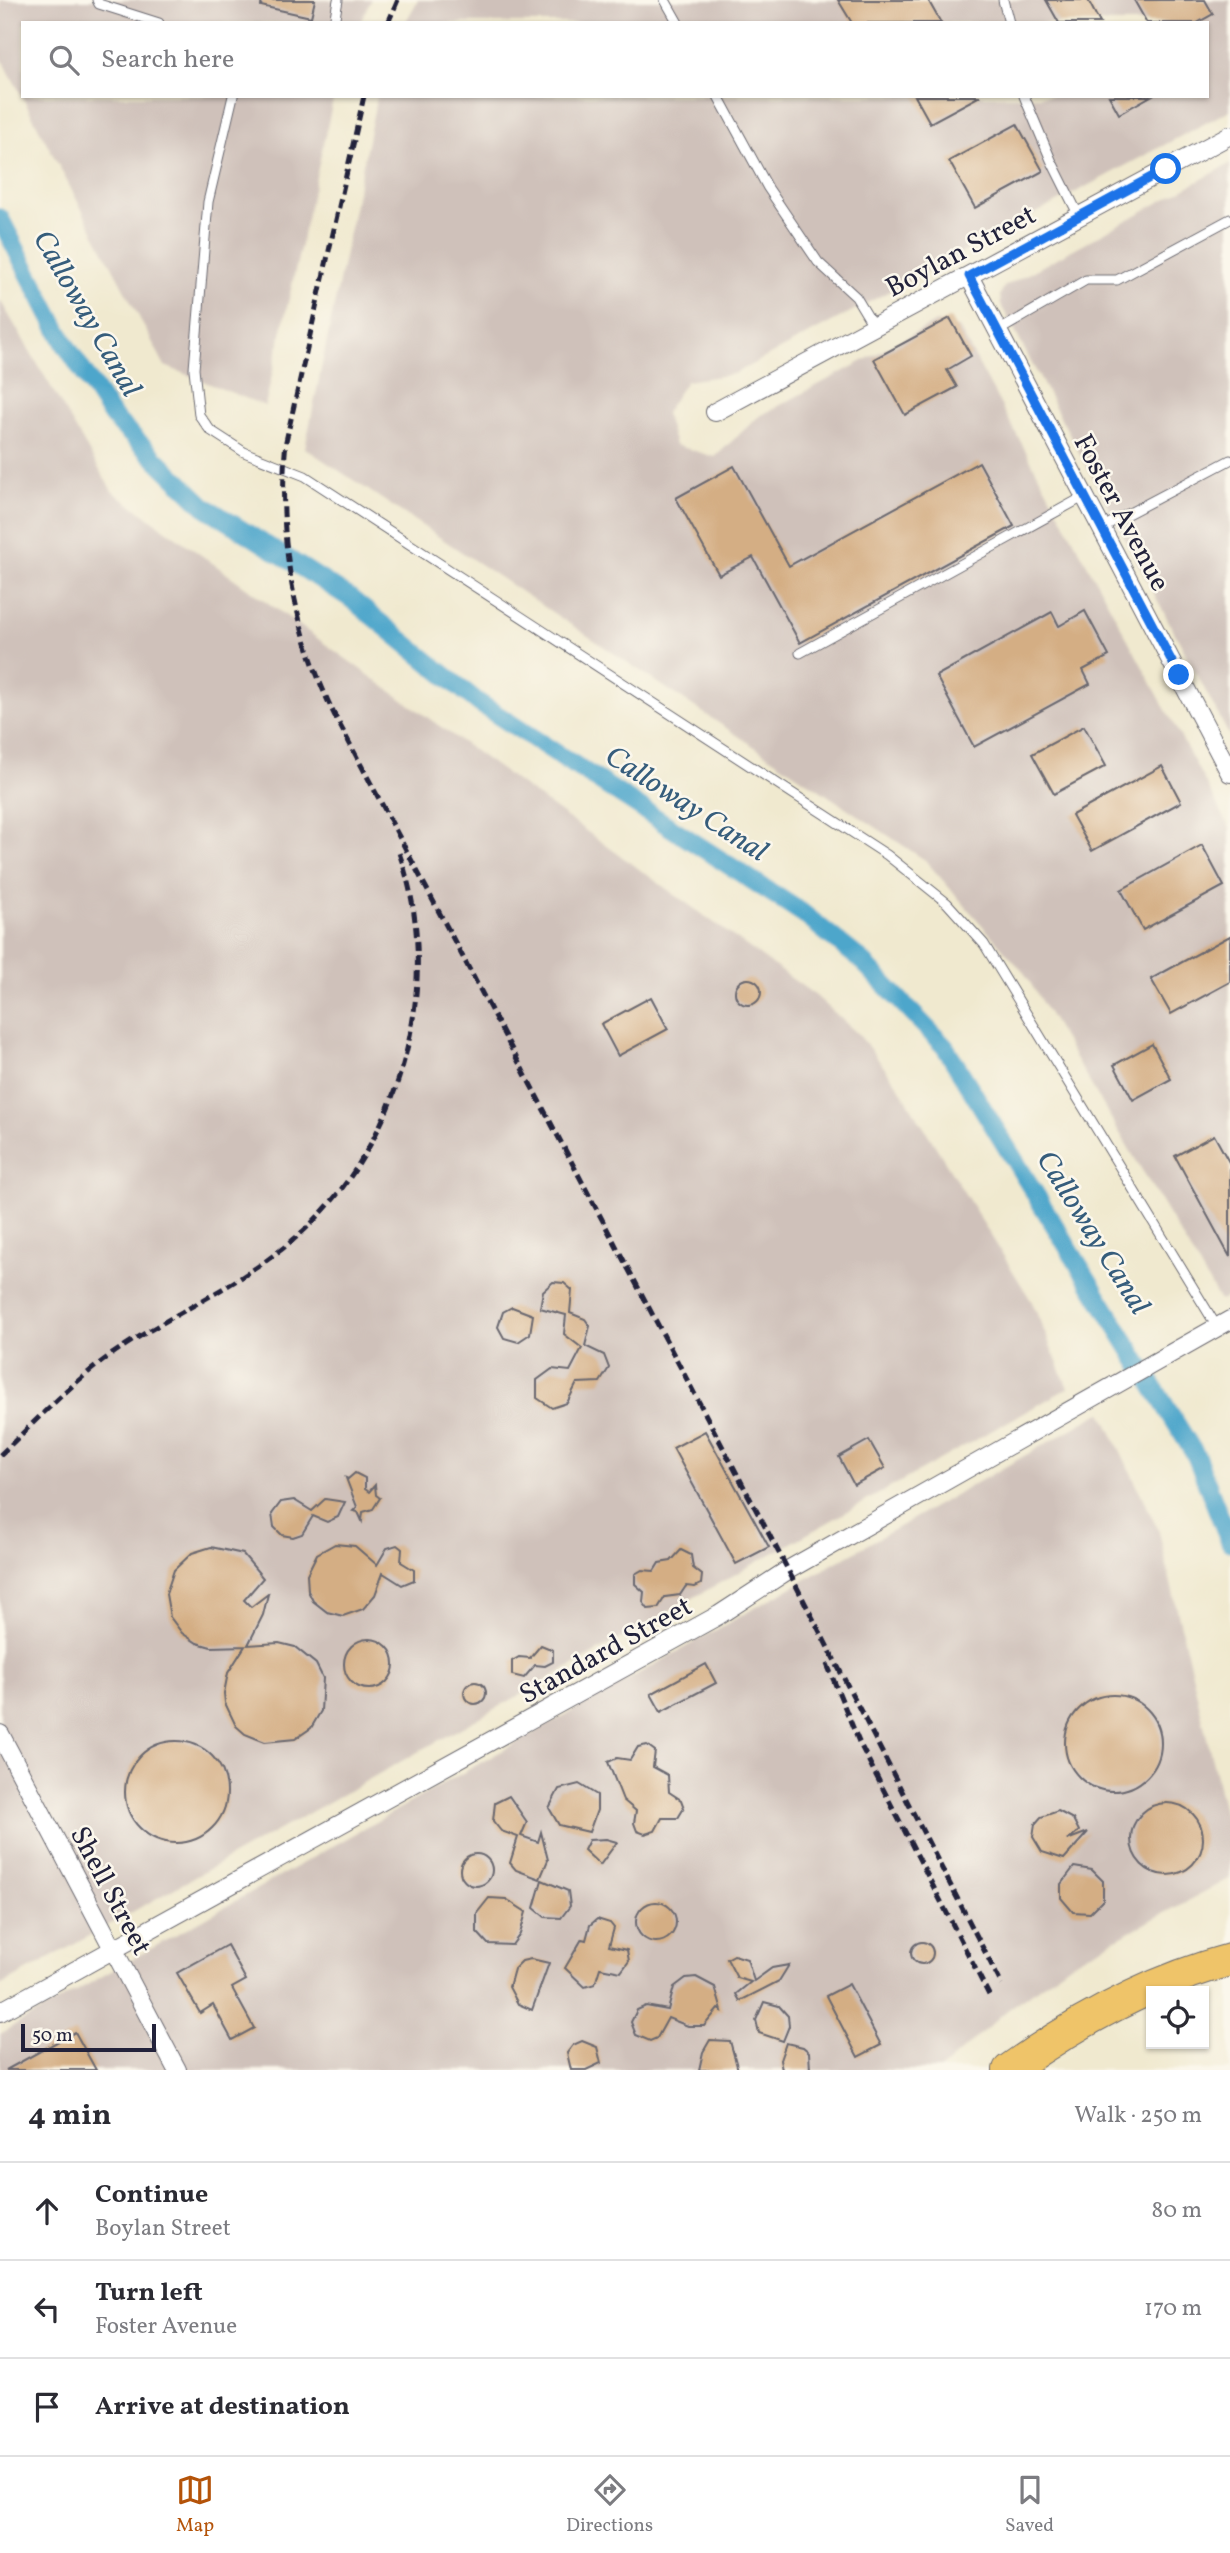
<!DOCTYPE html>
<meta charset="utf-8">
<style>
:root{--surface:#fff;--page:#f7f7f7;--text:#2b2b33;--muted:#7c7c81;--line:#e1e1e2;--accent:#b45309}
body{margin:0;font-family:Vollkorn,serif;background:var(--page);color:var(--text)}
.controls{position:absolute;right:21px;bottom:21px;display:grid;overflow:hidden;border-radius:0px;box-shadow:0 2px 5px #0004}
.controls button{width:63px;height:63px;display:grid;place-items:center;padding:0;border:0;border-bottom:2px solid var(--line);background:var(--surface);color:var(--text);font:35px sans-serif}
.scale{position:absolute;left:21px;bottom:18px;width:135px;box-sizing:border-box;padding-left:7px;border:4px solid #22223b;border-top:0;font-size:19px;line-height:24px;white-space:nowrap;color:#22223b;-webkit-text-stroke:5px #fbf7ec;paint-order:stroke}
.stop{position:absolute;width:21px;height:21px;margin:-16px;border:5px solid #1a73e8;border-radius:50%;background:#fff}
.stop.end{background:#1a73e8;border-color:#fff;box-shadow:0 2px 7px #0008}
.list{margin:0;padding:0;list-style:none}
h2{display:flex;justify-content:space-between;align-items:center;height:91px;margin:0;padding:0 28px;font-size:30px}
h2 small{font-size:23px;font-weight:400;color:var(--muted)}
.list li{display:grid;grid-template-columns:46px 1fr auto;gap:21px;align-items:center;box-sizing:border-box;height:98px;padding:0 28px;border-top:2px solid var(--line)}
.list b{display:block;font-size:26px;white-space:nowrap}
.list p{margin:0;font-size:23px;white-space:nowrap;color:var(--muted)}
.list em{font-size:23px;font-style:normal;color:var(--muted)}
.icon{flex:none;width:38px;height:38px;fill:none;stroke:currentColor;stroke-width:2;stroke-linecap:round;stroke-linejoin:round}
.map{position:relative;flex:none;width:1230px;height:2070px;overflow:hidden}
.search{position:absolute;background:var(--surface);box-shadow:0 2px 5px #0004;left:21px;right:21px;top:21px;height:77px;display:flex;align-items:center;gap:18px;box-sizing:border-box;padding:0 24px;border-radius:0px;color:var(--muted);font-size:26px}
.sheet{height:385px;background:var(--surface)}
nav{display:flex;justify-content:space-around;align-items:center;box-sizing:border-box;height:98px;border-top:2px solid var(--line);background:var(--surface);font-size:19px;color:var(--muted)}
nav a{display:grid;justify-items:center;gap:4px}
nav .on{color:var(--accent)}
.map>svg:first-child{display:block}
.industrial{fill:#cfc1ba}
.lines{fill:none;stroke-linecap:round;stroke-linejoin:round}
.canal{stroke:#4ea6cb;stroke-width:19}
.building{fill:#d4ae84}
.lane-casing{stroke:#6a686f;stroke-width:11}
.street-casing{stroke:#6a686f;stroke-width:20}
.highway-casing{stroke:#6a686f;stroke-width:34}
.lane{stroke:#fff;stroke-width:9}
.street{stroke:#fff;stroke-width:18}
.highway{stroke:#efc469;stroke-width:32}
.rail{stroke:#22223b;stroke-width:5;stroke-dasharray:10 5;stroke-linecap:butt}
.route{stroke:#1a73e8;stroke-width:9}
.labels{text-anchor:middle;stroke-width:5;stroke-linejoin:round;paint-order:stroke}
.street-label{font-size:28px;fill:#22223b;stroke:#fbf7ec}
.water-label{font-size:30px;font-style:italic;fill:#365d7c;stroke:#fbf7ec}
</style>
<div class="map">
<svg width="1230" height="2070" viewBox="0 0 1230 2070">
<rect width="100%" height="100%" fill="#fbf7ec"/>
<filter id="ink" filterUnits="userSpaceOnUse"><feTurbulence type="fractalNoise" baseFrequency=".0143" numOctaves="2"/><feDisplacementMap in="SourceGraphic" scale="14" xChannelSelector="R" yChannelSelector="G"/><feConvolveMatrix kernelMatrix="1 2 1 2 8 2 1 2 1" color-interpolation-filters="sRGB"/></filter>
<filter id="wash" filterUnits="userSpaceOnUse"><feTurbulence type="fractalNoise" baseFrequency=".00686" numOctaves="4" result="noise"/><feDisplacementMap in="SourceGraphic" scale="28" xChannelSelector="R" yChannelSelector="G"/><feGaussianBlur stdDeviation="1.57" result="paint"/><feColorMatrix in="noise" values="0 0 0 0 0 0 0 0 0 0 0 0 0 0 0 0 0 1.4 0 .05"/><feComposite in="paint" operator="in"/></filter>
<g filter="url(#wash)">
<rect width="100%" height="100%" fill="#f0e9cf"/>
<!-- industrial -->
<g class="industrial">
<path d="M0 0H371L360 23H23V96H334L265 406 165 366 0 55Z"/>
<path d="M418 0H1230V110L734 374 686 381 665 413 675 445 715 457 758 417 936 322 959 328 1230 828 1229 1296 1220 1301 1025 974 925 860 305 448 377 96H1207V23H405Z"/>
<path d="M1230 164V737L1001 305 1000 295 1004 287Z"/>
<path d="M0 300 112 491 816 996 859 1035 897 1084 1032 1302 1068 1388 0 1986Z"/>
<path d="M1102 1412 1159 1532 1230 1837V1878L1073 1962 1006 2011 940 2070H0V2034Z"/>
</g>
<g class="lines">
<!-- canal -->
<path class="canal" d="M0 218 65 344 112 416 204 506 350 598 479 703 801 912 861 960 945 1047 1196 1456 1230 1542"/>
</g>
<g id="blocks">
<!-- building -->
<g class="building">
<path d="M262 0H315L311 17 261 6Z"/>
<path d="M838 0H928L941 23H852Z"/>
<path d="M1046 0H1088L1100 23H1059Z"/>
<path d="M1134 0H1205L1213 14 1197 23H1147Z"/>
<path d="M915 96H980L930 123Z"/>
<path d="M1109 96H1151L1119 114Z"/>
<path d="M1017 124 1043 171 975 208 949 161Z"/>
<path d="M950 318 971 356 947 370 957 387 905 415 874 359Z"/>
<path d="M979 462 1014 526 800 643 753 557 719 575 676 498 734 466 789 566Z"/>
<path d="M1085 611 1109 656 1083 670 1090 684 974 747 936 676 1052 612 1059 626Z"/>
<path d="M1084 726 1106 766 1054 794 1032 754Z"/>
<path d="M1162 766 1181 802 1092 851 1072 815Z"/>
<path d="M1202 845 1224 886 1143 930 1121 890Z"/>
<path d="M1230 936V982L1171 1014 1151 979Z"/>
<circle cx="748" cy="992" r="13"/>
<path d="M651 997 668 1029 618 1056 601 1024Z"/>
<path d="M1152 1044 1171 1079 1133 1100 1114 1065Z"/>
<path d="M1214 1135 1230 1164V1257L1175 1156Z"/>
<path d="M553 1282 564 1283 572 1290 570 1313 585 1319 590 1326 585 1346 604 1355 609 1368 600 1382 577 1383 567 1403 552 1408 537 1398V1380L552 1369 570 1371 582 1348 564 1334 566 1315 540 1308 543 1291Z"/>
<path d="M512 1307 533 1315 530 1334 518 1342 504 1338 498 1327 503 1312Z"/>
<path d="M705 1431 769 1547 736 1564 673 1448Z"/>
<path d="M869 1440 885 1468 854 1485 839 1457Z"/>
<path d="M355 1473 365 1478V1489L369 1492 375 1485 376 1495 380 1498 373 1509 363 1512 362 1521 358 1512 353 1511 357 1507 346 1478 348 1479Z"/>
<path d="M325 1499 345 1502 338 1517 327 1522 313 1516 302 1534 293 1537 282 1535 274 1527 272 1514 281 1502 294 1500 312 1511Z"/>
<path d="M335 1544 355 1546 377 1565 387 1548 397 1545 402 1549 401 1562 414 1570V1580L402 1585 383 1573 375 1595 363 1609 343 1616 327 1612 313 1601 308 1591 307 1574 317 1554Z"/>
<path d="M211 1547 243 1554 263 1578 244 1600 251 1607 268 1594 263 1615 248 1645 279 1643 295 1647 316 1664 323 1678 321 1711 311 1728 295 1739 265 1742 245 1734 236 1726 225 1703 224 1693 228 1673 245 1646 211 1647 197 1643 182 1633 170 1617 166 1594 174 1570 192 1553Z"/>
<path d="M681 1550 691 1555 693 1568 702 1575 701 1584 695 1587 686 1586 680 1595 665 1597 658 1608 648 1609 643 1602 644 1592 635 1584V1574L642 1570 654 1571 659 1563 671 1561Z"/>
<circle cx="369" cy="1664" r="25"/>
<path d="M541 1645 553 1650V1662L545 1666 535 1665 524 1678 512 1675V1661L519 1657 530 1658Z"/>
<path d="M706 1664 716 1683 661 1712 651 1694Z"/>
<circle cx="475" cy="1693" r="11"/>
<circle cx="1113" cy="1743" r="48"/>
<circle cx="176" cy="1792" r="51"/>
<path d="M647 1745 655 1751 653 1767 668 1775 669 1792 681 1800 684 1808 678 1818H662L655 1831 645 1834 637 1831 634 1823 636 1811 623 1800 608 1762 617 1758 630 1760 638 1747Z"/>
<path d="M579 1784 597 1795V1810L589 1832 559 1825 549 1808 559 1789Z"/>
<path d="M509 1796 527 1822 521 1836 538 1842 541 1832 548 1860 540 1879 516 1870 510 1863 518 1837 501 1831 493 1821 495 1803Z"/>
<circle cx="1167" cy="1839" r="36"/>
<path d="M1058 1811 1073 1819 1079 1831 1067 1840 1088 1832 1064 1859 1042 1852 1033 1837 1035 1824 1041 1817Z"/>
<path d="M606 1839 617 1842 600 1865 584 1850 589 1840Z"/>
<circle cx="476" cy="1870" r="16"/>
<path d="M1074 1867 1092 1870 1103 1881V1900L1090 1913 1073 1912 1061 1898V1884Z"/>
<path d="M542 1880 568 1891 570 1906 561 1918 545 1917 534 1908Z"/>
<path d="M489 1898 506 1899 526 1912 520 1934 512 1945 488 1944 477 1932V1913Z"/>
<circle cx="656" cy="1922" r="20"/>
<path d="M597 1919 610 1923 614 1928 609 1946 627 1950 629 1961 621 1972 600 1968 595 1984 585 1987 565 1968 582 1939 586 1940 590 1925Z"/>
<circle cx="922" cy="1953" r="11"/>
<path d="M227 1945 246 1980 232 1988 254 2028 232 2040 213 2005 200 2013 177 1973Z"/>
<path d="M734 1955 747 1959 754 1981 772 1968 789 1965 779 1981 740 2001 736 1994 751 1982 737 1978 727 1959Z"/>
<path d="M531 1959 549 1963 532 2010 518 2004 509 1987 514 1969 522 1961Z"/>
<path d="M696 1977 715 1987 722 2011 718 2009 704 2026H688L668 2018 657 2038 650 2041 636 2035 631 2022 637 2010 646 2006 668 2010 674 1987 686 1978Z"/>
<path d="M849 1984 881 2045 858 2057 826 1996Z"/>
<path d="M764 2002 779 2006 788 2016 789 2026 783 2041 759 2033 756 2020Z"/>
<path d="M75 2032 96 2070H6Z"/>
<path d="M710 2040 730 2041 738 2070H699L703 2052Z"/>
<path d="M582 2041 597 2047 601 2063 586 2070H571L567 2053 573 2045Z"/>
<path d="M786 2043 803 2047 809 2052 810 2070H782L780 2060Z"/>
</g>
</g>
</g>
<g filter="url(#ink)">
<use href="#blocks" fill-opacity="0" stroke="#6a686f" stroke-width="2"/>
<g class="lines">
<defs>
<g id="lane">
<path d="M97 0 99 4 159 23"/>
<path d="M665 0 678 23"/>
<path d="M1003 0 1009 23"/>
<path d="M334 23 338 0"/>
<path d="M233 96 208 202 194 369 199 415 210 430 244 452 305 476 887 855 947 903 984 944 1217 1327"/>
<path d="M718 96 768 188 818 262 856 297 874 327"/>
<path d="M1024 96 1051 160 1079 216"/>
<path d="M998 331 1086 280H1117L1230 219"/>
<path d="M1101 528 1230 460"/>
<path d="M800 653 1085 496"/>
</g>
<g id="street">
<path d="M969 276 1230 773"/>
<path d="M715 412 1230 135"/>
<path d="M0 1734 177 2070"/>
<path d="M0 2012 719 1615 788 1570 1230 1320"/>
</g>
<path id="highway" d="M1009 2070C1075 2023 1151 1981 1230 1960"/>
</defs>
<!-- lane casing -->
<use href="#lane" class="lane-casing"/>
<!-- street casing -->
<use href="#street" class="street-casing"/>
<!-- highway casing -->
<use href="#highway" class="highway-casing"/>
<!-- lane -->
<use href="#lane" class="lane"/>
<!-- street -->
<use href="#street" class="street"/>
<!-- highway -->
<use href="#highway" class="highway"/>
<!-- rail -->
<g class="rail">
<path d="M388 23 398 0"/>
<path d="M364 96 286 441C277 535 293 629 334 714L788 1570 1002 1985"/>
<path d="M0 1455C38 1419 75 1379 118 1350 176 1312 240 1285 293 1240 400 1150 447 982 398 850"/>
<path d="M827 1664 859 1742 989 1995"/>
</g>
</g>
</g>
<g class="lines" filter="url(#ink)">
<!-- route -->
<path class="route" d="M1166 169 969 276 1179 675"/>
</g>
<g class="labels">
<!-- street labels -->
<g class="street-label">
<text transform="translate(960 250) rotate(-28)" y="10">Boylan Street</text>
<text transform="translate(1123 512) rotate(62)" y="10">Foster Avenue</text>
<text transform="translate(605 1649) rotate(-29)" y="10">Standard Street</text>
<text transform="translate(112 1890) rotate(62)" y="10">Shell Street</text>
</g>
<!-- water labels -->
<g class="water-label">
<text transform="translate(88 313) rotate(60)" y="10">Calloway Canal</text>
<text transform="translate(687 803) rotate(33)" y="10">Calloway Canal</text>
<text transform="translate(1094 1232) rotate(58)" y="10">Calloway Canal</text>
</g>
</g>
</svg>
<div class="controls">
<button><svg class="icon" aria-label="locate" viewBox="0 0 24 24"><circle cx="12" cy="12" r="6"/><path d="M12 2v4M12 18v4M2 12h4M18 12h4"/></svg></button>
</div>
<div class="scale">50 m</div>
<div class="stop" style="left:1166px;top:169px"></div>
<div class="stop end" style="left:1179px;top:675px"></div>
<div class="search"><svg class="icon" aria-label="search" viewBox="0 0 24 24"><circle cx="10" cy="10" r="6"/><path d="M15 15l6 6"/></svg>Search here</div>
</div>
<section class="sheet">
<h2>4 min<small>Walk · 250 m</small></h2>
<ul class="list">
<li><svg class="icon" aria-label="ahead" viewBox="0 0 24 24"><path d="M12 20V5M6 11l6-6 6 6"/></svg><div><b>Continue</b><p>Boylan Street</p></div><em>80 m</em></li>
<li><svg class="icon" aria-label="left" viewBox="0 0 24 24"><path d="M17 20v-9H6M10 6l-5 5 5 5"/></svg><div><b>Turn left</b><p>Foster Avenue</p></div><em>170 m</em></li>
<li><svg class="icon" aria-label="arrive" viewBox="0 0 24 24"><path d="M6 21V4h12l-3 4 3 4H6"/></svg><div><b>Arrive at destination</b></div></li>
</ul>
</section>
<nav>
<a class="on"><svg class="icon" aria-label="map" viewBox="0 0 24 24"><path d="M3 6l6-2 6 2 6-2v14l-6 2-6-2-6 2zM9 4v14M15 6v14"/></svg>Map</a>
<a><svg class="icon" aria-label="directions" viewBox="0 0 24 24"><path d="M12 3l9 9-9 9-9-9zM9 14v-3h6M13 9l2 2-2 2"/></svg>Directions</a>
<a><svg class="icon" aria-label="saved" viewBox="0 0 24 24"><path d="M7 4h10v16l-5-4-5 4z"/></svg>Saved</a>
</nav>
